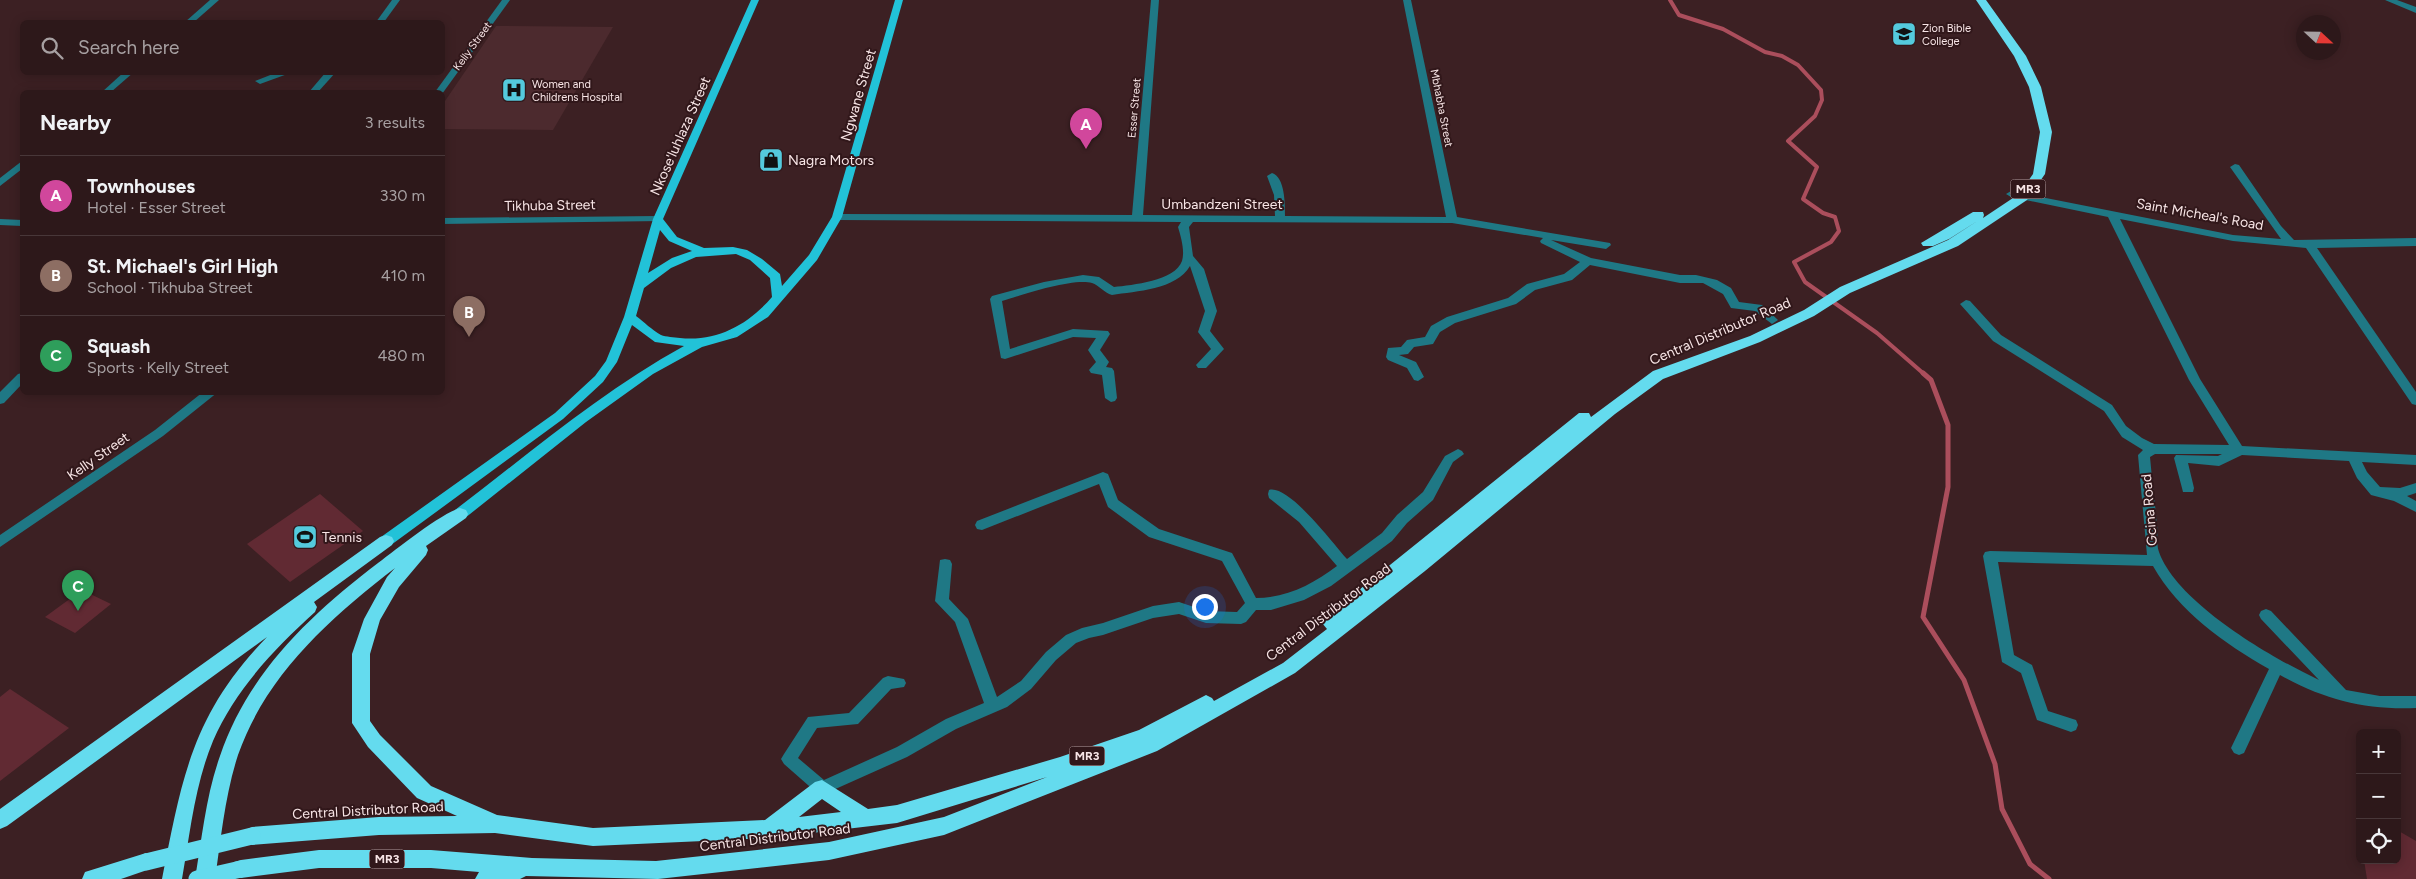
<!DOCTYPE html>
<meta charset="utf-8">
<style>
:root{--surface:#2d181a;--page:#392527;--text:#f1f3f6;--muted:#a7a0a2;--line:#483739;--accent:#2563eb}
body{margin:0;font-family:Figtree,sans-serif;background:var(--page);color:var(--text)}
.controls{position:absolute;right:15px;bottom:15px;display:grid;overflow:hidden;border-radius:8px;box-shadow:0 2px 12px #0003}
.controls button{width:45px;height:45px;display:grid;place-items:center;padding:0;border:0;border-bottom:1px solid var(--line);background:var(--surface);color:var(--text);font:25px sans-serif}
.compass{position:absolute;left:2296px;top:15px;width:45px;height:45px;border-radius:50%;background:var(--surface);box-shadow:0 2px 12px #0003;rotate:112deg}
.you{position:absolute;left:1204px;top:606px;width:18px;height:18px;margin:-12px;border:4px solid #fff;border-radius:50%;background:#1a73e8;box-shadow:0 0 0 8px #1a73e833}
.badge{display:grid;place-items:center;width:32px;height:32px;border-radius:50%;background:var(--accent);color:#fff;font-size:16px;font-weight:700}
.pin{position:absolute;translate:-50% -41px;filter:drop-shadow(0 1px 2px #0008)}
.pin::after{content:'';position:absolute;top:26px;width:18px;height:15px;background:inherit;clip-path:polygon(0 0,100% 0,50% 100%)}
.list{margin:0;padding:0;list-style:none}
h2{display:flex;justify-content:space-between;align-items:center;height:65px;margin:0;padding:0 20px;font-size:21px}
h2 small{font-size:16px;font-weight:400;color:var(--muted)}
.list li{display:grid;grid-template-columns:32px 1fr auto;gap:15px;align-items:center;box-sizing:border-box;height:80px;padding:0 20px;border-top:1px solid var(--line)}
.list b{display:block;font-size:19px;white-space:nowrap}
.list p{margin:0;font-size:16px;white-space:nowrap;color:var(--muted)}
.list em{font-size:16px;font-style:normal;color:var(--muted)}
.icon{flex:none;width:28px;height:28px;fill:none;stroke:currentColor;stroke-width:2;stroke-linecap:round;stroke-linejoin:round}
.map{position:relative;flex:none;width:2416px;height:879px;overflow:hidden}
.search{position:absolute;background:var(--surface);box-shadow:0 2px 12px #0003;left:20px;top:20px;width:425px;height:55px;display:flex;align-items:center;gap:12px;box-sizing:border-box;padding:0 18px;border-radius:8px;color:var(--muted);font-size:19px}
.panel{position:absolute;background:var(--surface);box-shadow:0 2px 12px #0003;left:20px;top:90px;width:425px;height:305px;border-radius:8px}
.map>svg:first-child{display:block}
.built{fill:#4c2a2e}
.green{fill:#612a33}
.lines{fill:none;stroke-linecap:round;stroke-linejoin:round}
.stream-far1{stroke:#ab4e5c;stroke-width:4}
.stream{stroke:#ab4e5c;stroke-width:5}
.minor{fill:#1f7885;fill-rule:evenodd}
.major{fill:#22c2d8;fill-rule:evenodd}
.highway{fill:#64dbee;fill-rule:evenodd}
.highway-bridge{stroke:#64dbee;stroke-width:17}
.labels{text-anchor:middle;stroke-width:4;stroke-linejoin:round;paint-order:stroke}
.far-poi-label{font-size:11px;fill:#f8e5e6;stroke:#31171a;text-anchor:start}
.far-street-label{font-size:11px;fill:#f8e5e6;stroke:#31171a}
.shield{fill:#31171a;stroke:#bca7a9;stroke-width:1}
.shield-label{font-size:12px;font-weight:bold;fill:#f8e5e6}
.street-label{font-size:14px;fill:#f8e5e6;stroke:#31171a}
.poi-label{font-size:14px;fill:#f8e5e6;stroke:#31171a;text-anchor:start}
</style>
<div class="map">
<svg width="2416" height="879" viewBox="0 0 2416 879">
<rect width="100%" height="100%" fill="#3c2023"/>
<!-- built -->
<path class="built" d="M496 26 613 27 553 130 443 129V104Z"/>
<!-- green -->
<g class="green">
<path d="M320 494 363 531 290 582 247 544Z"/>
<path d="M82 590 111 604 75 633 45 617Z"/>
<path d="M10 689 69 728 0 781V697Z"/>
<path d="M2397 830 2416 841V879H2367L2364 860H2397Z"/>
</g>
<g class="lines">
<!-- stream-far1 -->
<path class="stream-far1" d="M1670 0 1679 15 1723 29 1765 52 1782 56 1798 65 1821 90 1822 100 1815 116 1788 141 1817 167 1803 199 1823 213 1835 217 1839 231 1831 242 1794 262 1805 282 1877 333 1924 374"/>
<!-- stream -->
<path class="stream" d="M1923 373 1931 380 1948 425V487L1923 617 1964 680 1995 764 2002 809 2030 864 2049 879"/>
<!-- minor -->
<g class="minor">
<path d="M210 0H219L194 22H185Z"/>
<path d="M392 0H400L384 22H376Z"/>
<path d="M502 0H510L442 94 435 92Z"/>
<path d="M1151 0H1159L1143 215 1275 216 1274 195 1267 176 1272 173C1285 177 1285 204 1285 216L1446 217 1403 0H1411L1457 217 1610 243 1611 245 1606 249 1551 240 1591 258 1680 275H1696L1717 280 1731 288 1739 302 1762 305 1778 320 1772 324 1755 311 1731 308 1723 294 1703 283H1680L1590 265 1572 280 1535 290 1516 304 1455 323 1440 332 1433 344 1414 347 1408 354 1399 355 1416 362 1424 377 1418 381 1414 380 1407 368 1388 360 1386 357 1388 348 1401 347 1407 340 1425 337 1431 326 1447 317 1508 298 1527 284 1564 274 1580 262 1541 243 1540 241 1543 238 1452 223 1193 222 1189 227 1193 256 1204 269 1217 311 1210 331 1224 349 1206 368H1198L1196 365 1211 349 1198 332 1205 311 1190 266C1176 290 1136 291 1112 295 1104 293 1099 285 1092 283 1072 278 1022 295 1002 301L1010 349 1073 329 1108 331 1110 334 1100 350 1109 362 1106 367 1112 368 1114 371 1117 398 1115 401 1111 402 1105 398 1102 375 1091 373 1089 370 1096 362 1088 350 1096 338 1073 337 1005 359 1001 358 990 299 992 296 1044 282 1083 275 1099 277 1114 287C1132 285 1175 281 1182 261 1185 251 1181 237 1178 227L1181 222 837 220 832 217 837 214 1132 215Z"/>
<path d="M2385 0H2397L2416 7V13Z"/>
<path d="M124 72H134L111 92H102Z"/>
<path d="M278 72H293L260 84 255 81Z"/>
<path d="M326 72H336L318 92H309Z"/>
<path d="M22 161V169L0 186V178Z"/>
<path d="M2235 164 2239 165 2281 226 2294 240 2416 238V246L2317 248 2416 392V405L2412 404 2306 248 2233 241 2120 219 2200 379 2242 446 2416 455V465L2362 462 2367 472 2380 487 2400 488 2416 483V493L2407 496 2416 501V512L2394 501 2371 495 2357 478 2349 461 2242 455 2219 466 2188 463 2194 488 2193 492H2183L2182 488 2174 458 2176 455 2218 456 2222 454H2155L2150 457C2152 480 2155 503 2157 525 2158 534 2156 544 2159 552 2177 603 2272 658 2319 680L2261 619 2259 615 2261 611 2266 609 2271 611 2346 690 2380 696H2416V708C2365 710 2325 700 2280 675L2244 753 2239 755 2234 753 2231 748 2269 669C2225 644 2178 611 2153 566L1998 562 2014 655 2032 665 2048 711 2076 720 2078 725 2076 730 2071 732 2037 720 2021 673 2002 662 1983 556 1985 552 1990 551 2147 555 2138 455 2143 450 2122 437 2104 411 1993 341 1960 304 1966 300 1970 301 2001 335 2112 405 2126 426 2142 438 2154 444 2229 445 2189 380 2108 217 2011 197 2006 194 2011 191 2233 235 2281 239 2230 167Z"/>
<path d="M658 216 663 219 662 221 442 224V218Z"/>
<path d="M0 219 22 220V226L0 225Z"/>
<path d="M22 373V384L4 403 0 404V392L18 374Z"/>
<path d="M203 392H218L163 436 0 547V535L155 430Z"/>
<path d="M1458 449 1462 451 1464 454 1453 462 1433 500 1407 523 1392 541 1331 586 1304 600 1271 610H1256L1246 622 1241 624 1206 623 1179 614 1153 618 1103 635 1089 638 1076 643 1056 660 1031 689 1007 707 956 729 907 757 822 795 817 793 784 764 781 759 784 754 808 717 849 713 883 678 888 676 904 679 906 683 904 687 891 689 858 724 817 728 798 758 824 780 897 747 946 719 984 703 955 622 935 601 940 560 945 559 950 560 952 564 949 599 968 619 997 697 1021 681 1046 652 1066 635 1082 628 1103 623 1153 606 1179 602 1206 611 1237 612 1245 603 1222 561 1149 537 1108 507 1099 484 982 530 977 529 975 525 977 521 1103 472 1108 474 1118 500 1159 529 1232 553 1256 598C1287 598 1313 584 1337 566L1299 522 1269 498 1268 494 1269 490C1289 484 1334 545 1347 559L1382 533 1397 515 1423 492 1445 456Z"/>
</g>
<!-- major -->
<path class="major" d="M751 0H759L663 219 677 237 704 248 733 247 747 250 762 259 780 274 782 286 809 255 832 217 895 0H903L842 217 817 260 768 317 737 337 702 347 653 374 586 422 465 518H455L453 514 455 510C530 453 602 391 684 346L655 342 632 325 617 362 603 382 563 419 391 545H381L379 541 381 537 555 413 595 376 606 361 624 317 653 219ZM660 230 669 241 692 251 672 258 648 273ZM736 254 750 260 770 278 772 297C749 324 717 342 680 338 674 337 666 337 661 335 652 330 644 322 636 316L644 288 671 268 696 257Z"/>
<!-- highway -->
<g class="highway">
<path d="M1976 0H1986L2026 56 2041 87 2052 132 2045 174 2027 200 1958 246 1850 293 1814 316 1760 342 1663 379 1615 414 1425 571 1295 673 1157 751 944 835 829 860 658 879 526 876 520 879H475L479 872 431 868H319L241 878 234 876 231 869 234 862 241 860 319 850H431L532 858 656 861 829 842 944 817 1047 777 897 823 769 838 593 846 495 833 379 835 252 845 245 842 243 836 245 830 252 827 379 817 457 816 417 798 368 747 352 723V654L364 619 387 577 395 568C329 619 266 675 238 755 225 795 221 838 215 879H195C202 838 206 795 220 756 248 673 310 615 378 563 397 549 440 514 460 508L466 510 468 514 466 518 426 546 428 550 426 555 399 587 380 620 370 654V721L380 735 431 786 497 815 593 828 765 820 815 782 822 780 868 809 897 805 1060 757 1139 730 1206 695 1212 698 1214 701 1283 663 1327 629 1322 623 1324 618 1579 413H1589L1591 417 1653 371 1750 336 1804 310 1840 287 1948 240 1979 220 1949 239 1933 246H1923L1921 243 1973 212H1983L1984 215 1983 218 2019 194 2033 174 2040 132 2029 87 2014 56ZM822 799 841 812 799 817Z"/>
<path d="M386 535 392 537 394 541 392 545 314 602 317 607 315 612C275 648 235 690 213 741 195 784 190 833 182 879H162C182 778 192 714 267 637L7 826 0 829V809L380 537Z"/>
<path d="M146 853 153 856 156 862 153 868 121 879H82L85 872Z"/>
</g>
<!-- highway-bridge -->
<g class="highway-bridge">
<path d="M146 862 252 836"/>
<path d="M197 879 241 869"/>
</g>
</g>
<!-- icons -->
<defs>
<symbol id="school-square" viewBox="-11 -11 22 22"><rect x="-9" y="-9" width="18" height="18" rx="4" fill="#54cadd" stroke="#31171a"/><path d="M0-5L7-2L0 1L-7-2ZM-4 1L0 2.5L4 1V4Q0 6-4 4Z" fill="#111"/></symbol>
<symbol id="hospital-square" viewBox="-11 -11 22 22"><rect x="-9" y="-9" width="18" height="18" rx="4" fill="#54cadd" stroke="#31171a"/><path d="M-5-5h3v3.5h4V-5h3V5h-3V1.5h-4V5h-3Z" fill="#111"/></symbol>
<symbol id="shop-square" viewBox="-11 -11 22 22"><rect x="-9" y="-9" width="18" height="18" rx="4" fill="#54cadd" stroke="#31171a"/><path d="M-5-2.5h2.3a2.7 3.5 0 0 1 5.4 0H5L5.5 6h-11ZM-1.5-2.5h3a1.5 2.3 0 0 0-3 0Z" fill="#111"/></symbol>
<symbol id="stadium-square" viewBox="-11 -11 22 22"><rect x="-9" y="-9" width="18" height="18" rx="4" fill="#54cadd" stroke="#31171a"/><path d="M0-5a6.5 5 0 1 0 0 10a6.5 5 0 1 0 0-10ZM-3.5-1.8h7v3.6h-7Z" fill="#111"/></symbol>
</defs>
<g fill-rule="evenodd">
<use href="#school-square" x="1890" y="20" width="28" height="28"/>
<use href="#hospital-square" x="500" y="76" width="28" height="28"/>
<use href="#shop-square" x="757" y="146" width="28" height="28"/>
<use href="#stadium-square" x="291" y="523" width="28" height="28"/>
</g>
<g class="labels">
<!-- far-poi labels -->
<g class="far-poi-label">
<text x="1922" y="32">Zion Bible<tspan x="1922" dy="13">College</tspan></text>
<text x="532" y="88">Women and<tspan x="532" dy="13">Childrens Hospital</tspan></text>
</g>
<!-- far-street labels -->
<g class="far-street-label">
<text transform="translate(472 46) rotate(-54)" y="4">Kelly Street</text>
<text transform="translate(1134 108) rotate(-85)" y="4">Esser Street</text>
<text transform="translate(1442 108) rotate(79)" y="4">Mbhabha Street</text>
</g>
<!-- shield labels -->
<g class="shield">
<rect x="2010.5" y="179.5" width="35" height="19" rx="4"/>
<rect x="1069.5" y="746.5" width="35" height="19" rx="4"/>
<rect x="369.5" y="849.5" width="35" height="19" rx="4"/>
</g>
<g class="shield-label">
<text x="2028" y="193">MR3</text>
<text x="1087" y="760">MR3</text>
<text x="387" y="863">MR3</text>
</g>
<!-- street labels -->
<g class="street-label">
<text transform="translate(858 95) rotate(-74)" y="5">Ngwane Street</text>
<text transform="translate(680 136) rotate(-66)" y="5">Nkose'luhlaza Street</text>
<text x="1222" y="209">Umbandzeni Street</text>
<text transform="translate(550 205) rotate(-1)" y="5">Tikhuba Street</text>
<text transform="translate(2200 214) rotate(10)" y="5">Saint Micheal's Road</text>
<text transform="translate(1720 331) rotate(-23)" y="5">Central Distributor Road</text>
<text transform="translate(98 456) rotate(-35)" y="5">Kelly Street</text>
<text transform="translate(2149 510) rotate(-95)" y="5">Gcina Road</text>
<text transform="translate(1328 612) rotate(-37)" y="5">Central Distributor Road</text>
<text transform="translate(368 810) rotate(-3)" y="5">Central Distributor Road</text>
<text transform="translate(775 837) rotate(-7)" y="5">Central Distributor Road</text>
</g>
<!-- poi labels -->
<g class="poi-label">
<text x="788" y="165">Nagra Motors</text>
<text x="322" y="542">Tennis</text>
</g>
</g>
</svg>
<div class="controls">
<button>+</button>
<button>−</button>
<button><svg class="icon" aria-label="locate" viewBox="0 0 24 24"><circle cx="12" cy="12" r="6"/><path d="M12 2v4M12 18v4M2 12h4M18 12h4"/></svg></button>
</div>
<svg class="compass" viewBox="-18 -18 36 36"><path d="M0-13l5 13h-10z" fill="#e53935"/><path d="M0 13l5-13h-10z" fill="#a7a0a2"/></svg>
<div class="you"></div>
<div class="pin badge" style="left:1086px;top:149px;background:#d1479c">A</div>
<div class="pin badge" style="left:469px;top:337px;background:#8d6e63">B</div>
<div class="pin badge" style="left:78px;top:611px;background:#2e9e5b">C</div>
<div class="search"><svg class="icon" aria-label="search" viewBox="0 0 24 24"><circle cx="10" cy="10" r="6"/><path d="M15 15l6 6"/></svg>Search here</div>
<section class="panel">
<h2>Nearby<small>3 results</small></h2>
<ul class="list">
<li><span class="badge" style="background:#d1479c">A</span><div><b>Townhouses</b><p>Hotel · Esser Street</p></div><em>330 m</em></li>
<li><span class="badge" style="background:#8d6e63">B</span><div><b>St. Michael's Girl High</b><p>School · Tikhuba Street</p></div><em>410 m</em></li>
<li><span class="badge" style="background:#2e9e5b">C</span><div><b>Squash</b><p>Sports · Kelly Street</p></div><em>480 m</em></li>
</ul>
</section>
</div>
